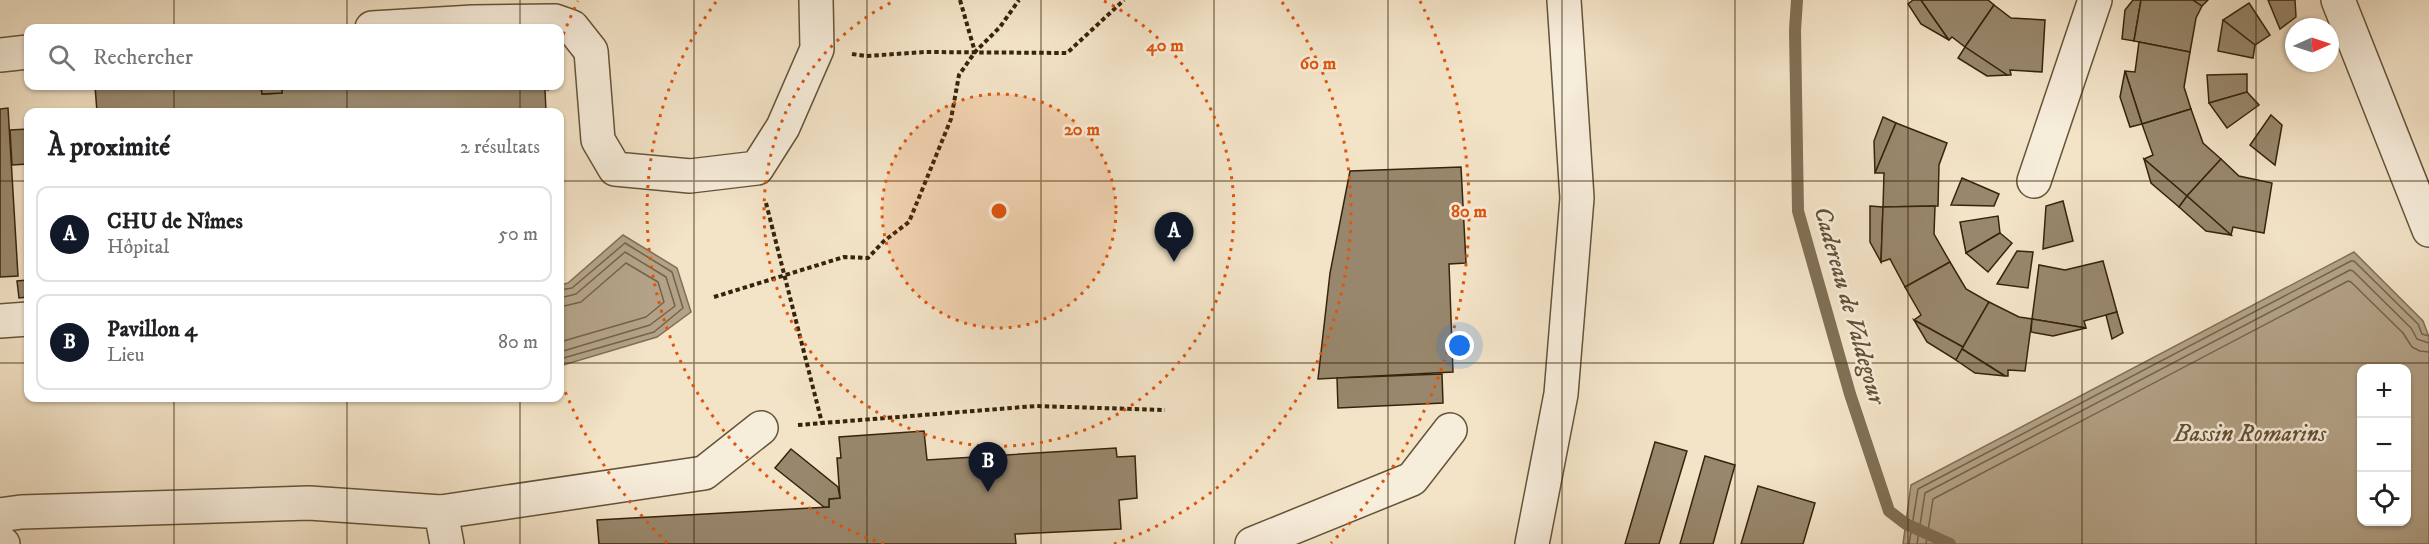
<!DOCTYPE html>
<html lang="fr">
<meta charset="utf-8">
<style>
:root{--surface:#fff;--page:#f2f2f2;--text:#202124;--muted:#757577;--line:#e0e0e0;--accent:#111827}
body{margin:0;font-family:"IM FELL DW Pica",serif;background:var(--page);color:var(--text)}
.controls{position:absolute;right:18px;bottom:18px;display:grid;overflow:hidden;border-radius:12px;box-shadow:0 2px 4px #0004}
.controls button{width:54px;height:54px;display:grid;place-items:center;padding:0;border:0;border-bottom:2px solid var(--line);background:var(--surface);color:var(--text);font:30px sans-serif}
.compass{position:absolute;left:2285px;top:18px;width:54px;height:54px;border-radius:50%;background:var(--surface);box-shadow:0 2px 4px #0004;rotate:87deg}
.you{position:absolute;left:1460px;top:346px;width:21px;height:21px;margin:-15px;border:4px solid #fff;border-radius:50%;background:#1a73e8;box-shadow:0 0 0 9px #1a73e833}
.badge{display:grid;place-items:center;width:39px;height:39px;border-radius:50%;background:var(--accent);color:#fff;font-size:20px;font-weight:700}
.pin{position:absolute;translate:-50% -50px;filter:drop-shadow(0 2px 3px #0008)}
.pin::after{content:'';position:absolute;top:32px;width:21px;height:18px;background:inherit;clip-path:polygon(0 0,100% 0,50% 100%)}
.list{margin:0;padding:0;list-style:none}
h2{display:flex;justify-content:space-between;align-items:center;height:78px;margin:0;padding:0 24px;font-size:26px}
h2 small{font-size:20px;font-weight:400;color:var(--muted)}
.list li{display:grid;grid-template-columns:39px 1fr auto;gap:18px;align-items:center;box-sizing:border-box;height:96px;margin:0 12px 12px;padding:0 12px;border:2px solid var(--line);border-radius:12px}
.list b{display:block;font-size:22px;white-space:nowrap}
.list p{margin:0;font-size:20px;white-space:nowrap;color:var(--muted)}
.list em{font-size:20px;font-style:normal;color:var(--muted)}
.icon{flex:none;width:33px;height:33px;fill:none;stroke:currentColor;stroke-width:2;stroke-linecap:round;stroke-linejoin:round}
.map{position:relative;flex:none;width:2429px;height:544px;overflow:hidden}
.search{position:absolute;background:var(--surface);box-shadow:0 2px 4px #0004;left:24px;top:24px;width:540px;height:66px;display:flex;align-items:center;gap:15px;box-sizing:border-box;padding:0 21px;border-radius:12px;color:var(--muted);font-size:22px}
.panel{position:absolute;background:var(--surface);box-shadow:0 2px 4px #0004;left:24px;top:108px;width:540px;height:294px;border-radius:12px}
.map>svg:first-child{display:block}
.water{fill:#b3a287;stroke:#817055;stroke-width:1.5;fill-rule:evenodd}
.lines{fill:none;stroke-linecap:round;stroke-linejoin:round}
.shore{stroke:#746348;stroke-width:1.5}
.stream{stroke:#817055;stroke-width:12}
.building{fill:#98876c;stroke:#36240a;stroke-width:1.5}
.minor-casing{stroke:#655439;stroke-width:36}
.path{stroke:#36240a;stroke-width:4;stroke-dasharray:4.5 3;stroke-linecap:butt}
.minor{stroke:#f7eddb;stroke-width:33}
.grid{fill:none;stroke:#36240a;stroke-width:1.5;stroke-opacity:0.55}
.ring{fill:none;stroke:#df560c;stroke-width:3;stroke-dasharray:3 6}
.labels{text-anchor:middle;stroke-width:5;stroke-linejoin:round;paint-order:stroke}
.water-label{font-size:24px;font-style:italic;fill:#625036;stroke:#f7eddb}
.centre{fill:#df560c;stroke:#f7eddb;stroke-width:3}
.ring-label{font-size:18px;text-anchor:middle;font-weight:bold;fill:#df560c;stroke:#f7eddb;stroke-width:5;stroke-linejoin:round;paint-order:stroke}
</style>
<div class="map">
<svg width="2429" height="544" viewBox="0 0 2429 544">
<rect width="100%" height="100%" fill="#f3e3c7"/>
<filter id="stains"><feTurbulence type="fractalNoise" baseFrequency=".00333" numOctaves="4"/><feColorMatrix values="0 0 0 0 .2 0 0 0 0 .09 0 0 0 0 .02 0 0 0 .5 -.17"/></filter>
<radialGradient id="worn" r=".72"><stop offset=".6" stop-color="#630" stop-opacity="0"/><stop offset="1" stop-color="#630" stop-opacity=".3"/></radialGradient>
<!-- water -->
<g class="water">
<path d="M623 235 677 268 691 312 657 337 560 366V285L568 283Z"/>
<path d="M2354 252 2423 321 2429 337V544H1903L1911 485ZM2362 368H2406V522H2362Z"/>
</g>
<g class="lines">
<!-- shore -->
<g class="shore">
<path d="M560 290 572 288 625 243 672 272 683 308 654 332 560 359"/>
<path d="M560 298 576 294 625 252 666 277 675 306 650 325 560 352"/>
<path d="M560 307 581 302 626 263 658 282 664 302 646 317 560 342"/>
<path d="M1909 544 1918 489 2351 261H2354L2418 324 2422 334 2429 336"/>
<path d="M1917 544 1925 493 2350 270 2353 271 2411 328 2417 339 2429 343"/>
<path d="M1926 544 1933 499 2348 281 2351 282 2403 333 2412 347 2420 351 2429 352"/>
</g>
<!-- stream -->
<path class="stream" d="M1797 0 1795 30 1798 211 1850 394 1889 511 1906 524 1950 544"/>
</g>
<!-- building -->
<g class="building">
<path d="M1913 0H1921L1949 40 1921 24 1908 4Z"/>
<path d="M1921 0H1988L1994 5 1965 47 1952 37 1949 40Z"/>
<path d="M2133 0H2141L2134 41 2122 39 2125 10Z"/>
<path d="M2141 0H2193L2202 6 2196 18 2190 52 2134 41Z"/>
<path d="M2193 0H2208L2202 6Z"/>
<path d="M2268 0H2295L2296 17 2280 29Z"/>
<path d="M2249 3 2270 35 2255 45 2223 20Z"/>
<path d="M1994 5 2011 18 2045 20 2042 72 2010 70 2011 75H2007L1965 47Z"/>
<path d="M2223 20 2255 45 2253 58 2218 51Z"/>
<path d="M2139 42 2190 52 2184 87 2191 109 2142 124 2125 71 2135 72Z"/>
<path d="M1965 47 2007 75 1987 76 1958 58Z"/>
<path d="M2125 71 2142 124 2130 127 2120 97Z"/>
<path d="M2247 74V92L2209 103 2207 75Z"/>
<path d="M95 86H261L262 94 282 93V87L310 86H548V90L545 89 546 112H550H97Z"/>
<path d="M261 86H282V93L262 94Z"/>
<path d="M2247 92 2259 105 2227 128 2209 103Z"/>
<path d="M8 108 18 276 0 277V109Z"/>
<path d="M2191 109 2203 143 2221 159 2187 196 2144 159 2153 155 2142 124Z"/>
<path d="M2271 115 2282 125 2275 165 2250 145Z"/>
<path d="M1883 117 1896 123 1875 173 1874 141Z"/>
<path d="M1896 123 1947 143 1939 165 1938 206 1883 207 1884 173H1875Z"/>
<path d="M28 129V164L12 165 10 130Z"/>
<path d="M2144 159 2187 196 2179 207 2151 183Z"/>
<path d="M2221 159 2239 176 2272 183 2264 233 2233 227 2231 235 2187 196Z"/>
<path d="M1461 167 1466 263 1449 264 1453 372 1318 379 1330 273 1350 171Z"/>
<path d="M1962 178 1999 194 1994 206 1951 205Z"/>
<path d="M2187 196 2231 235 2206 231 2179 207Z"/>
<path d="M2063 201 2073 241 2043 249 2046 206Z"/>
<path d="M1870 206 1883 207 1881 262 1870 242Z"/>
<path d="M1935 206 1934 234 1950 262 1905 287 1890 259 1881 262 1883 207Z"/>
<path d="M1998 216 2000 233 1966 253 1960 222Z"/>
<path d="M2000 233 2012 243 1988 272 1966 253Z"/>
<path d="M2017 251 2033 252 2028 288 1997 284Z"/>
<path d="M2103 261 2117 312 2084 321 2086 328 2032 319 2039 265 2065 270Z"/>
<path d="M1950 262 1966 289 1989 302 1963 347 1914 320 1921 315 1905 287Z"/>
<path d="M27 280V297L19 298 17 281Z"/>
<path d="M1989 302 2019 317 2032 319 2025 371 2008 370V376H2005L1962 349Z"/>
<path d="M2117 312 2123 333 2112 339 2106 315Z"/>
<path d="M2032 319 2086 328 2053 336 2031 332Z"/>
<path d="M1914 320 1963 347 1956 360 1927 342Z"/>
<path d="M1962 349 2005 376 1975 373 1956 360Z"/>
<path d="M1442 374 1443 403 1338 408 1337 378Z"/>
<path d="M924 431 927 460 1116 448 1117 457 1135 456 1137 498 1119 500 1121 529 1015 534 1016 544H599L597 520 829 507V499L840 498 837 458H841L839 437Z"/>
<path d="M1655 442 1687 451 1659 544H1625Z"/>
<path d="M791 449 838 487 840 498 829 499V507H824L775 468Z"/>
<path d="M1705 456 1735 465 1713 544H1680Z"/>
<path d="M1758 486 1815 503 1803 544H1741Z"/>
</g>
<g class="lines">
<defs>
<g id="minor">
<path d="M2338 0 2429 230"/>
<path d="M372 28 473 22 555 21 572 27 591 51 598 140 615 169 690 176 757 168 783 127 817 49 816 0"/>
<path d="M0 55 28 52"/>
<path d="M2034 181 2095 0"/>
<path d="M0 321 28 319"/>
<path d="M441 512 704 473 761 428"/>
<path d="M0 515 21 512 309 503 441 512 447 544"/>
<path d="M0 542 3 544"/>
<path d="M1252 544 1412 479 1450 430"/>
<path d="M1532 544 1561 394 1577 198 1564 0"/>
</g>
</defs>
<!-- minor casing -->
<use href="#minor" class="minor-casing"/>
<!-- path -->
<g class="path">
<path d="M960 0 975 52"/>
<path d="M852 54 866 56 925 52 1067 53 1124 0"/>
<path d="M766 203 822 423"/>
<path d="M714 297 844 257 868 258 884 241 909 222 951 119 959 75 975 52 1000 27 1019 0"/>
<path d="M798 425 1036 406 1165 410"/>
</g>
<!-- minor -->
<use href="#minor" class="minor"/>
</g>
<!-- grid -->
<path class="grid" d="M174 0V28M347 0V28M520 0V28M694 0V544M867 0V544M1041 0V544M1214 0V544M1388 0V544M1562 0V544M1735 0V544M1908 0V544M2082 0V544M2256 0V544M174 86V112M347 86V112M520 86V112M0 181H28M560 181H2429M0 363H28M560 363H2429M174 398V544M347 398V544M520 398V544"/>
<!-- distance rings -->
<circle cx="999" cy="211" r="117" fill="#df560c" fill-opacity=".12"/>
<g class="ring">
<circle cx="999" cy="211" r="117"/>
<path d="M1104 1A235 235 0 1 1 894 1"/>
<path d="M884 544A352 352 0 0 1 716 2M1282 2A352 352 0 0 1 1114 544"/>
<path d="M667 543A470 470 0 0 1 560 379M560 43A470 470 0 0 1 578 1M1420 1A470 470 0 0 1 1331 543"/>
</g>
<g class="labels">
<!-- water labels -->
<g class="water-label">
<text transform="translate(1850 305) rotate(74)" y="8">Cadereau de Valdegour</text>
<text x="2250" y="441">Bassin Romarins</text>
</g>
</g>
<circle cx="999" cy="211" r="9" class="centre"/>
<g class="ring-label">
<text x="1165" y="51">40 m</text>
<text x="1318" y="69">60 m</text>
<text x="1082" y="135">20 m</text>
<text x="1469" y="217">80 m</text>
</g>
<rect width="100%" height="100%" filter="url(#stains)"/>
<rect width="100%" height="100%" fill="url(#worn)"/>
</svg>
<div class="controls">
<button>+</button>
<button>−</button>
<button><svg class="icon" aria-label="locate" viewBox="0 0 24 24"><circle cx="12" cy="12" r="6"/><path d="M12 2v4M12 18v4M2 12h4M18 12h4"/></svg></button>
</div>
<svg class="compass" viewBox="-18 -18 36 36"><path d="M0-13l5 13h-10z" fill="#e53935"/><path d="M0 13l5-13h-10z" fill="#757577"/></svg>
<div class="you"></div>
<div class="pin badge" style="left:1174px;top:262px">A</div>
<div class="pin badge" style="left:988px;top:492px">B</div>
<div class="search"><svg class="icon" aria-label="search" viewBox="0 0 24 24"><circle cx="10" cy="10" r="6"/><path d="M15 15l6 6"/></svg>Rechercher</div>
<section class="panel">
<h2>À proximité<small>2 résultats</small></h2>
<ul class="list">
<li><span class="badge">A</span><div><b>CHU de Nîmes</b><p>Hôpital</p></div><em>50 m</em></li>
<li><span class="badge">B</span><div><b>Pavillon 4</b><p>Lieu</p></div><em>80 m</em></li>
</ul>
</section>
</div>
